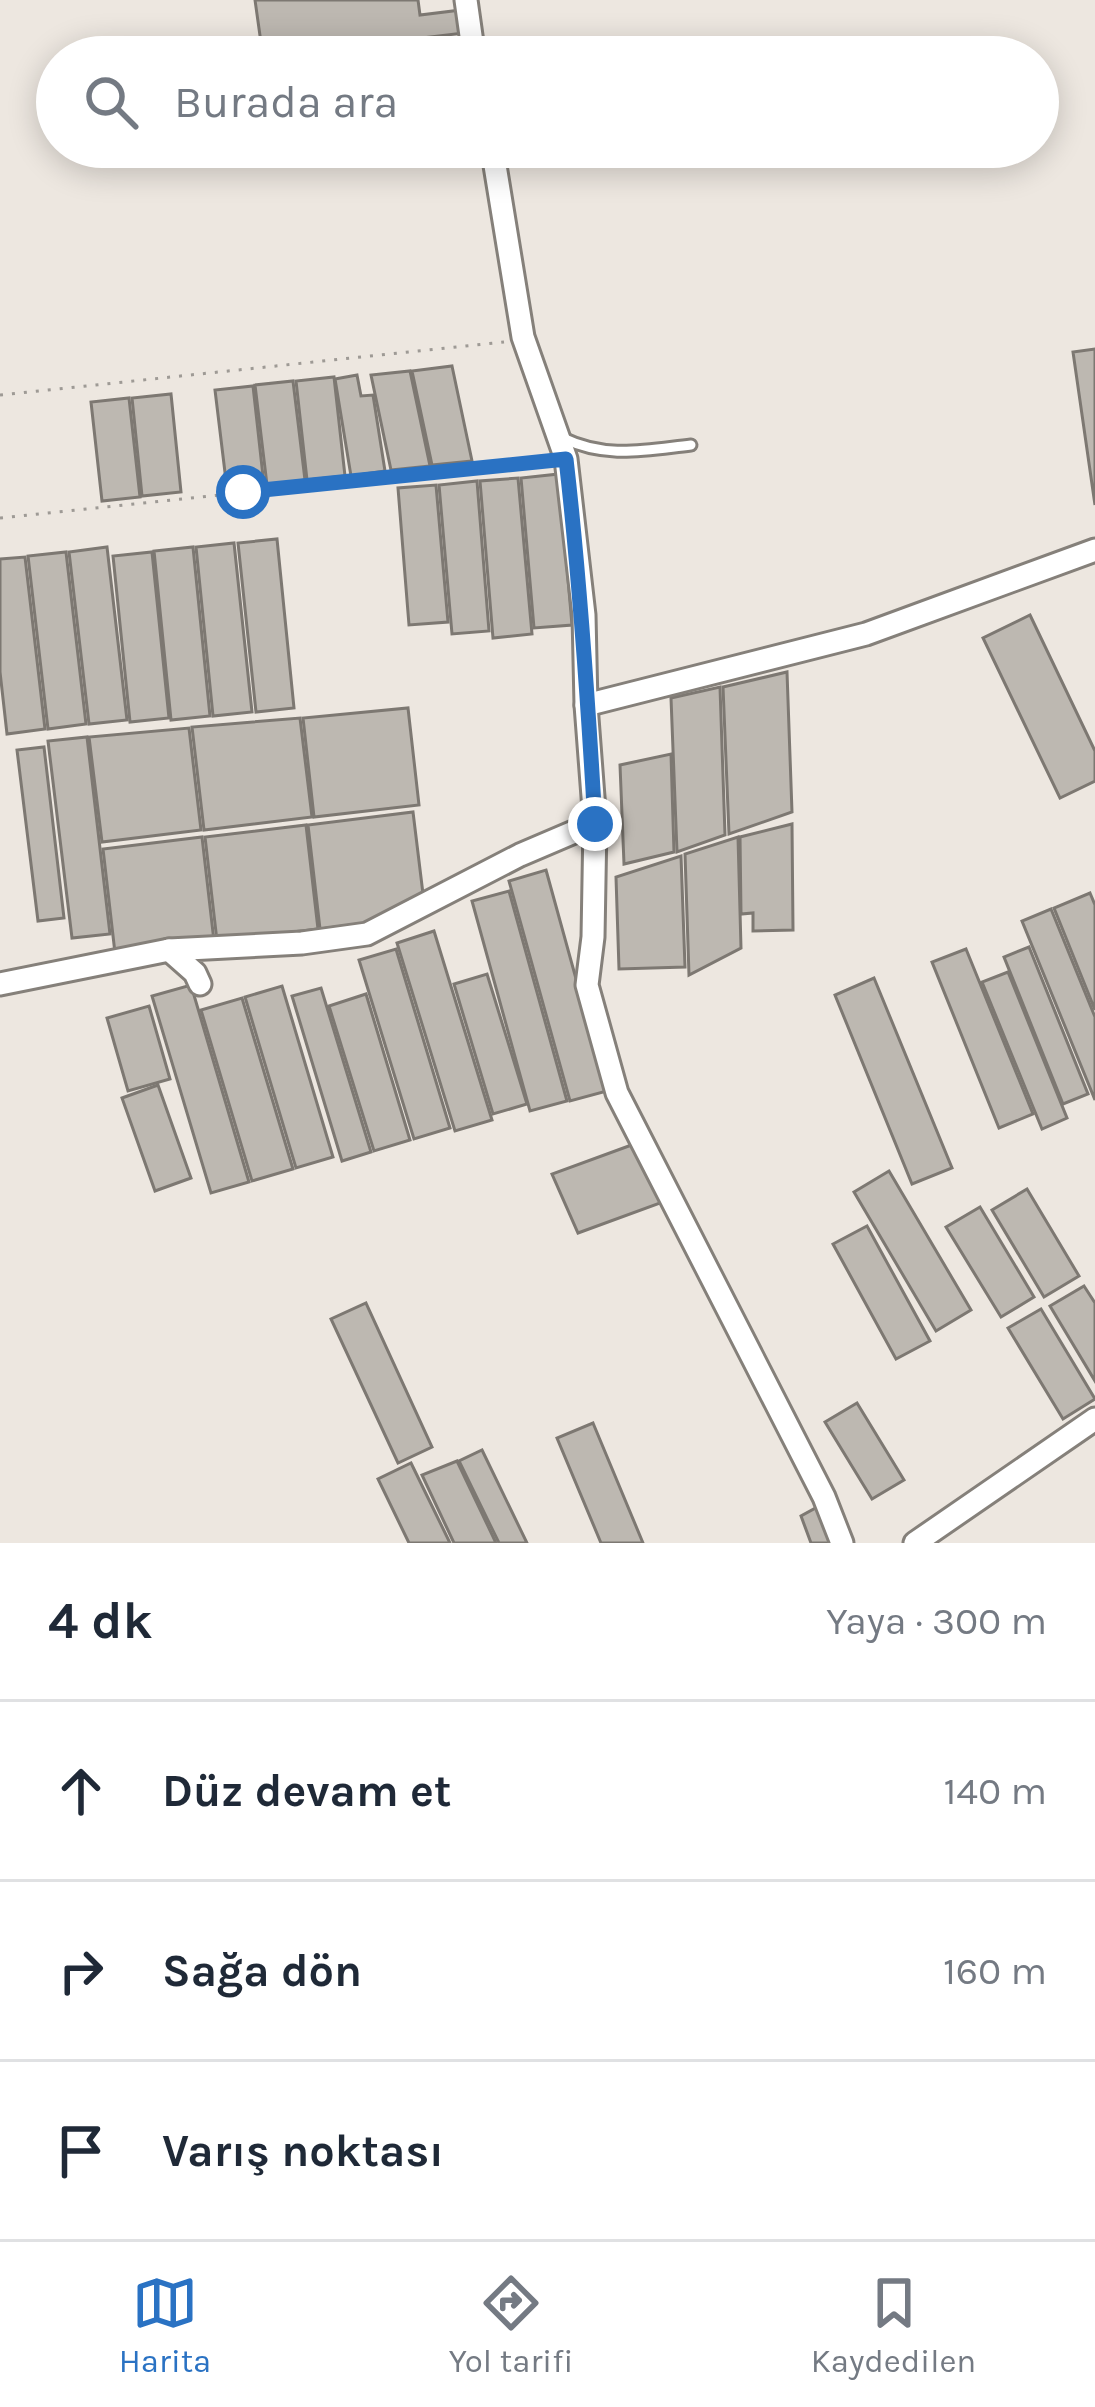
<!DOCTYPE html>
<html lang="tr">
<meta charset="utf-8">
<style>
:root{--surface:#fff;--page:#f6f6f7;--text:#1f2937;--muted:#747a83;--line:#e0e1e3;--accent:#2a72c3}
body{margin:0;font-family:Karla,sans-serif;background:var(--page);color:var(--text)}
.stop{position:absolute;width:36px;height:36px;margin:-27px;border:9px solid #2a72c3;border-radius:50%;background:#fff}
.stop.end{background:#2a72c3;border-color:#fff;box-shadow:0 3px 12px #0008}
.list{margin:0;padding:0;list-style:none}
h2{display:flex;justify-content:space-between;align-items:center;height:156px;margin:0;padding:0 48px;font-size:51px}
h2 small{font-size:39px;font-weight:400;color:var(--muted)}
.list li{display:grid;grid-template-columns:78px 1fr auto;gap:36px;align-items:center;box-sizing:border-box;height:180px;padding:0 48px;border-top:3px solid var(--line)}
.list b{display:block;font-size:45px;white-space:nowrap}
.list em{font-size:39px;font-style:normal;color:var(--muted)}
.icon{flex:none;width:66px;height:66px;fill:none;stroke:currentColor;stroke-width:2;stroke-linecap:round;stroke-linejoin:round}
.map{position:relative;flex:none;width:1095px;height:1543px;overflow:hidden}
.search{position:absolute;background:var(--surface);box-shadow:0 6px 30px #0003;left:36px;right:36px;top:36px;height:132px;display:flex;align-items:center;gap:30px;box-sizing:border-box;padding:0 42px;border-radius:66px;color:var(--muted);font-size:45px}
.sheet{height:696px;background:var(--surface)}
nav{display:flex;justify-content:space-around;align-items:center;box-sizing:border-box;height:168px;border-top:3px solid var(--line);background:var(--surface);font-size:33px;color:var(--muted)}
nav a{display:grid;justify-items:center;gap:6px}
nav .on{color:var(--accent)}
.map>svg:first-child{display:block}
.building{fill:#bdb8b1;stroke:#7d7872;stroke-width:3}
.lines{fill:none;stroke-linecap:round;stroke-linejoin:round}
.service-casing{stroke:#85807a;stroke-width:15}
.tertiary-casing{stroke:#85807a;stroke-width:27}
.path{stroke:#9e9a95;stroke-width:3;stroke-dasharray:3 9;stroke-linecap:butt}
.service{stroke:#fff;stroke-width:9}
.tertiary{stroke:#fff;stroke-width:21}
.route{stroke:#2a72c3;stroke-width:15}
</style>
<div class="map">
<svg width="1095" height="1543" viewBox="0 0 1095 1543">
<rect width="100%" height="100%" fill="#ede7e0"/>
<!-- building -->
<g class="building">
<path d="M255 0H418L420 15 461 10 464 33 263 57Z"/>
<path d="M1095 349V505L1073 352Z"/>
<path d="M452 366 472 461 432 465 412 371Z"/>
<path d="M410 371 430 466 391 470 371 375Z"/>
<path d="M357 375 361 396 373 395 385 471 351 476 335 379Z"/>
<path d="M334 377 345 476 307 480 296 381Z"/>
<path d="M293 381 305 480 267 485 255 385Z"/>
<path d="M253 386 264 485 227 489 215 390Z"/>
<path d="M171 394 181 492 142 496 132 398Z"/>
<path d="M129 398 140 497 102 501 91 402Z"/>
<path d="M559 474 572 625 534 628 521 478Z"/>
<path d="M518 478 532 634 493 638 480 481Z"/>
<path d="M477 481 489 631 452 634 439 485Z"/>
<path d="M436 485 448 622 409 625 398 488Z"/>
<path d="M277 539 294 708 256 712 238 543Z"/>
<path d="M234 543 252 712 213 716 196 547Z"/>
<path d="M107 547 127 720 89 724 69 552Z"/>
<path d="M193 547 210 716 171 720 154 551Z"/>
<path d="M66 552 86 724 48 729 28 556Z"/>
<path d="M152 552 169 718 130 722 113 556Z"/>
<path d="M25 557 45 729 7 734 0 672V559Z"/>
<path d="M1030 615 1095 751V781L1060 798 983 638Z"/>
<path d="M787 672 792 812 729 834 723 687Z"/>
<path d="M720 687 725 835 677 852 671 698Z"/>
<path d="M408 708 419 805 314 817 303 718Z"/>
<path d="M300 718 312 817 204 830 192 727Z"/>
<path d="M189 728 201 830 102 842 89 737Z"/>
<path d="M87 737 110 934 72 938 48 741Z"/>
<path d="M44 747 64 918 38 921 17 750Z"/>
<path d="M671 754 674 852 624 864 620 765Z"/>
<path d="M413 812 424 902 374 922 320 929 308 825Z"/>
<path d="M792 824 793 930 753 931V913L741 914 740 837Z"/>
<path d="M306 825 318 929 217 941 205 837Z"/>
<path d="M202 837 214 941 115 953 103 849Z"/>
<path d="M738 837 741 948 689 975 685 854Z"/>
<path d="M681 856 685 967 619 969 616 877Z"/>
<path d="M546 870 607 1091 570 1101 509 881Z"/>
<path d="M509 891 567 1101 530 1111 472 901Z"/>
<path d="M1090 893 1095 905V1010L1054 908Z"/>
<path d="M1051 909 1095 1017V1100L1022 921Z"/>
<path d="M434 931 492 1120 455 1131 397 943Z"/>
<path d="M1029 947 1088 1094 1063 1104 1004 957Z"/>
<path d="M396 949 450 1128 414 1139 359 960Z"/>
<path d="M966 949 1033 1114 999 1128 932 962Z"/>
<path d="M1008 972 1067 1118 1042 1129 982 982Z"/>
<path d="M487 974 527 1104 493 1114 454 984Z"/>
<path d="M874 978 952 1168 912 1184 835 995Z"/>
<path d="M191 985 249 1182 211 1193 152 996Z"/>
<path d="M282 986 333 1157 296 1168 245 997Z"/>
<path d="M321 988 371 1152 342 1161 292 996Z"/>
<path d="M366 994 410 1140 374 1151 329 1006Z"/>
<path d="M242 998 293 1169 252 1181 201 1010Z"/>
<path d="M149 1006 170 1079 128 1091 107 1018Z"/>
<path d="M158 1085 191 1178 155 1191 122 1098Z"/>
<path d="M637 1143 663 1202 578 1233 552 1174Z"/>
<path d="M889 1171 971 1310 936 1331 854 1192Z"/>
<path d="M1027 1189 1079 1276 1044 1297 992 1210Z"/>
<path d="M980 1207 1034 1297 1001 1317 946 1227Z"/>
<path d="M867 1226 930 1341 896 1359 833 1244Z"/>
<path d="M1084 1286 1095 1303V1381L1050 1306Z"/>
<path d="M366 1303 432 1447 398 1463 331 1319Z"/>
<path d="M1041 1309 1095 1399 1063 1419 1008 1328Z"/>
<path d="M857 1403 904 1480 872 1499 825 1422Z"/>
<path d="M593 1423 643 1543H601L557 1438Z"/>
<path d="M482 1450 527 1543H499L459 1461Z"/>
<path d="M457 1461 496 1543H454L422 1475Z"/>
<path d="M411 1463 450 1543H409L378 1479Z"/>
<path d="M823 1504 837 1543H811L801 1516Z"/>
</g>
<g class="lines">
<defs>
<path id="service" d="M563 438C606 459 645 450 691 445"/>
<g id="tertiary">
<path d="M466 0 474 57"/>
<path d="M586 705 866 634 1095 550"/>
<path d="M595 823 593 937 587 985 617 1093 824 1497 842 1543"/>
<path d="M0 984 169 950"/>
<path d="M200 984 195 973 169 950 302 943 367 934 520 855 595 823 586 705 584 615 566 459 523 337 492 147"/>
<path d="M915 1543 1095 1419"/>
</g>
</defs>
<!-- service casing -->
<use href="#service" class="service-casing"/>
<!-- tertiary casing -->
<use href="#tertiary" class="tertiary-casing"/>
<!-- path -->
<g class="path">
<path d="M0 395 504 342"/>
<path d="M0 518 546 461"/>
</g>
<!-- service -->
<use href="#service" class="service"/>
<!-- tertiary -->
<use href="#tertiary" class="tertiary"/>
</g>
<g class="lines">
<!-- route -->
<path class="route" d="M243 492 566 459C580 580 588 701 595 824"/>
</g>
</svg>
<div class="stop" style="left:243px;top:492px"></div>
<div class="stop end" style="left:595px;top:824px"></div>
<div class="search"><svg class="icon" aria-label="search" viewBox="0 0 24 24"><circle cx="10" cy="10" r="6"/><path d="M15 15l6 6"/></svg>Burada ara</div>
</div>
<section class="sheet">
<h2>4 dk<small>Yaya · 300 m</small></h2>
<ul class="list">
<li><svg class="icon" aria-label="ahead" viewBox="0 0 24 24"><path d="M12 20V5M6 11l6-6 6 6"/></svg><div><b>Düz devam et</b></div><em>140 m</em></li>
<li><svg class="icon" aria-label="right" viewBox="0 0 24 24"><path d="M7 20v-9h11M14 6l5 5-5 5"/></svg><div><b>Sağa dön</b></div><em>160 m</em></li>
<li><svg class="icon" aria-label="arrive" viewBox="0 0 24 24"><path d="M6 21V4h12l-3 4 3 4H6"/></svg><div><b>Varış noktası</b></div></li>
</ul>
</section>
<nav>
<a class="on"><svg class="icon" aria-label="map" viewBox="0 0 24 24"><path d="M3 6l6-2 6 2 6-2v14l-6 2-6-2-6 2zM9 4v14M15 6v14"/></svg>Harita</a>
<a><svg class="icon" aria-label="directions" viewBox="0 0 24 24"><path d="M12 3l9 9-9 9-9-9zM9 14v-3h6M13 9l2 2-2 2"/></svg>Yol tarifi</a>
<a><svg class="icon" aria-label="saved" viewBox="0 0 24 24"><path d="M7 4h10v16l-5-4-5 4z"/></svg>Kaydedilen</a>
</nav>
